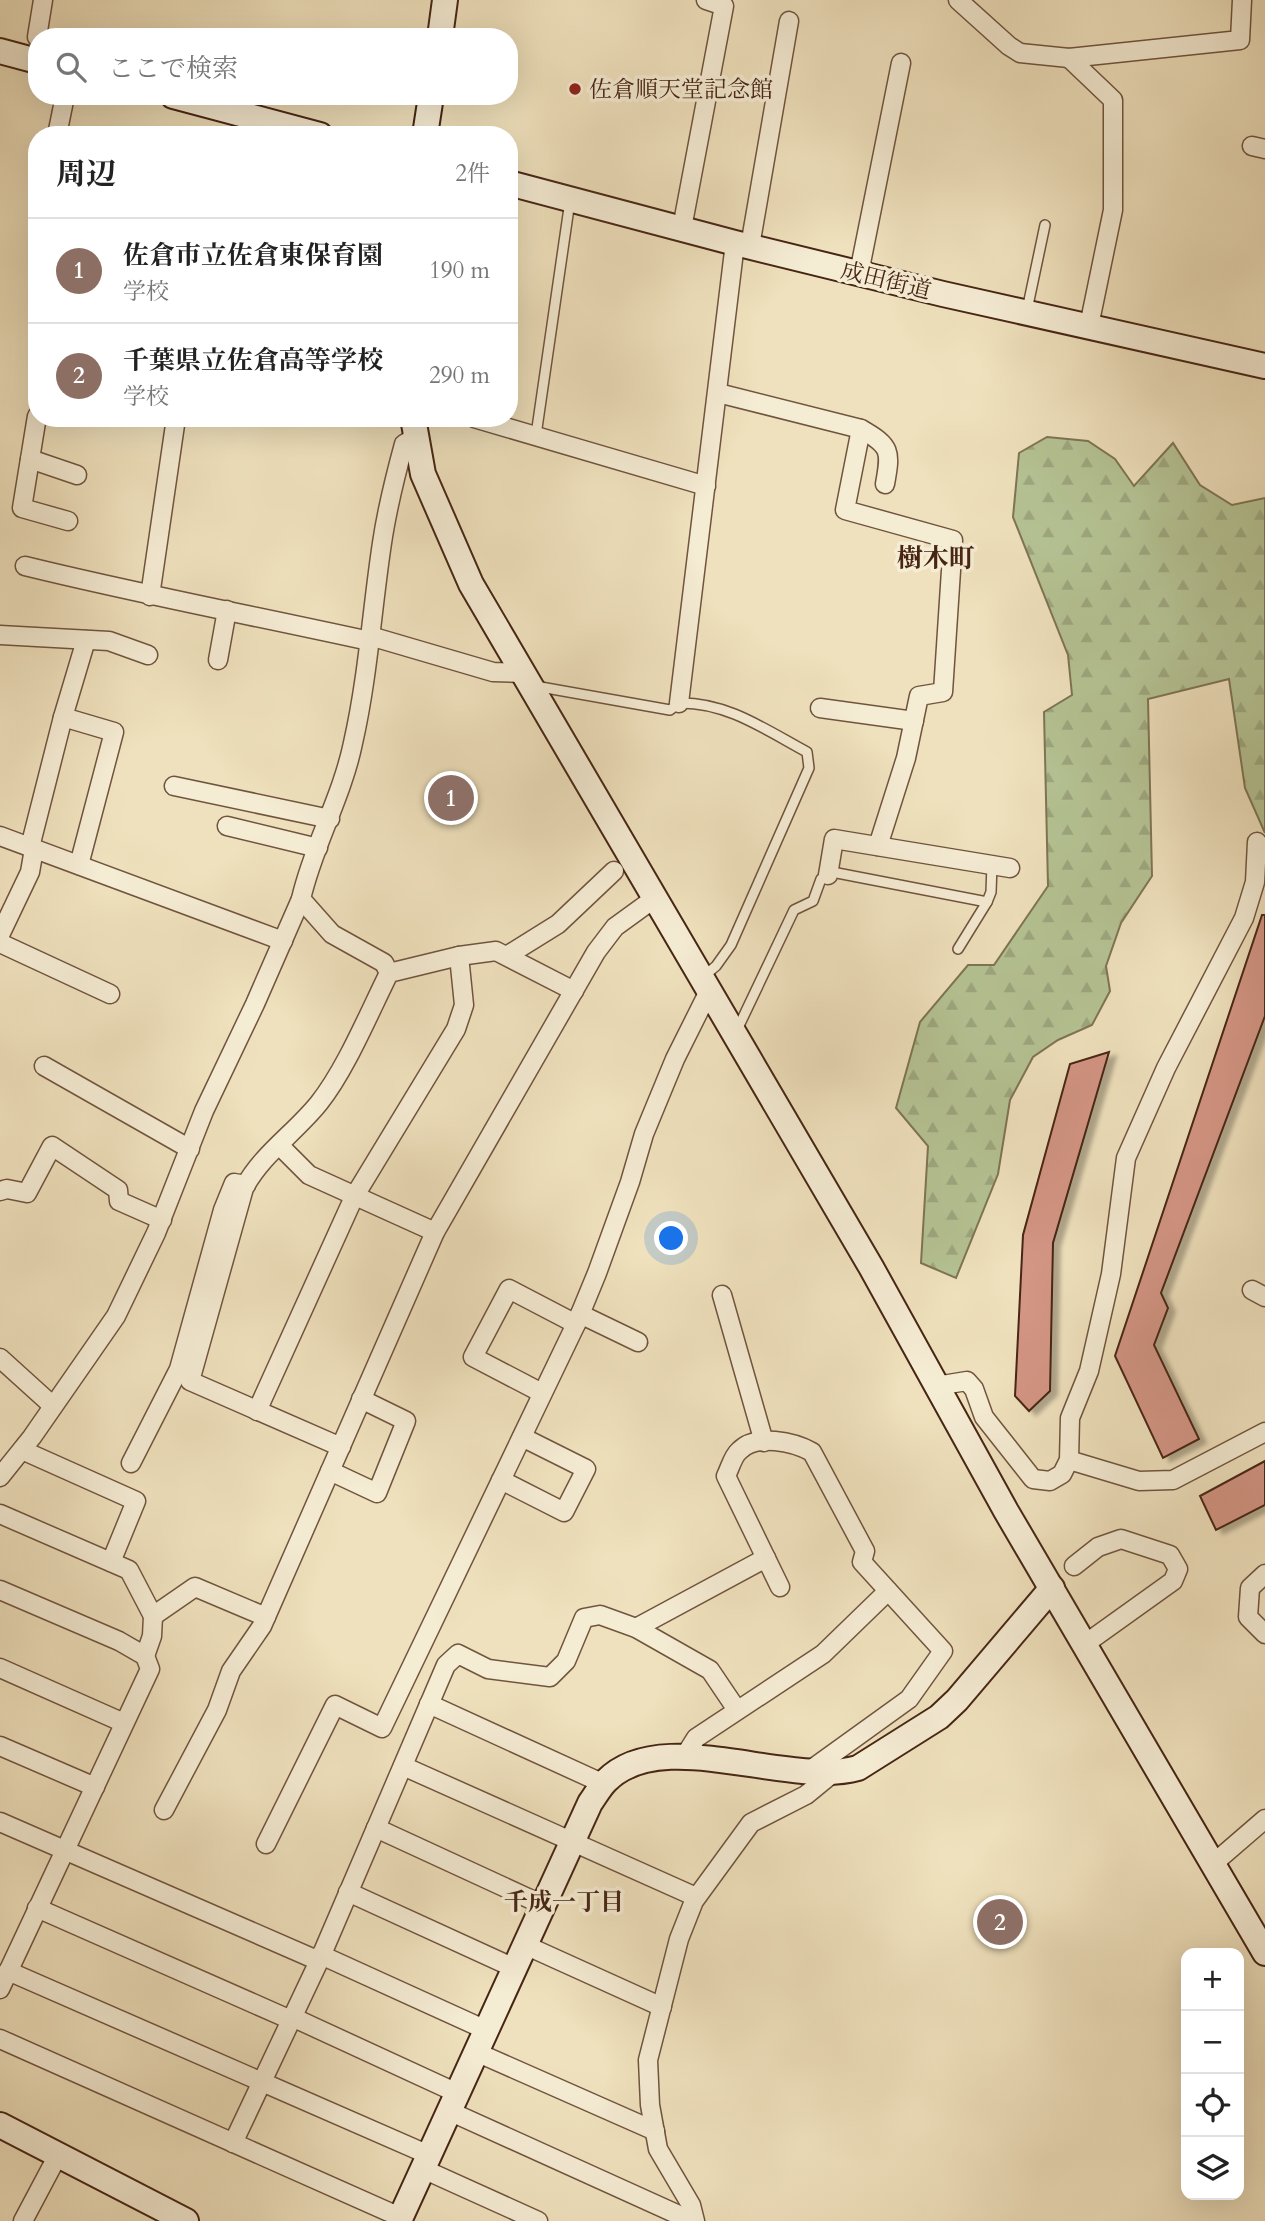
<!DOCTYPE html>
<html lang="ja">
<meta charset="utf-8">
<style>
:root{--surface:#fff;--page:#f2f2f2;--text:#222;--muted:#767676;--line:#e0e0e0;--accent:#0f766e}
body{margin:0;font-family:Cardo,"Noto Serif JP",serif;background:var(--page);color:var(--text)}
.controls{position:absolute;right:21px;bottom:21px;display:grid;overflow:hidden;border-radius:14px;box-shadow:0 7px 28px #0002}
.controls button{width:63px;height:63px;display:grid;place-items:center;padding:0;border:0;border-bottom:2px solid var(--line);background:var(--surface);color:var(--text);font:35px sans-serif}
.you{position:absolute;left:672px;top:1239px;width:24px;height:24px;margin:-18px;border:5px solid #fff;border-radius:50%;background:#1a73e8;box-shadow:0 0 0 10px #1a73e833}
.badge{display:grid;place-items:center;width:46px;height:46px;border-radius:50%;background:var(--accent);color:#fff;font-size:23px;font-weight:700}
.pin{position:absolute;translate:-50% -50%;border:4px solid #fff;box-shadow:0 2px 7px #0006}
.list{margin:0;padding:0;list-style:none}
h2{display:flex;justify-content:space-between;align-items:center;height:91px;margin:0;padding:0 28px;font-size:30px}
h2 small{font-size:23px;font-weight:400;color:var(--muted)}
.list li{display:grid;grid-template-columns:46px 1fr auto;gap:21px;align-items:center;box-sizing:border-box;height:105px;padding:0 28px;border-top:2px solid var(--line)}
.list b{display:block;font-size:26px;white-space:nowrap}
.list p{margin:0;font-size:23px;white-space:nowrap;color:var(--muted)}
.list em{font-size:23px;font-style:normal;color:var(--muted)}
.icon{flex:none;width:38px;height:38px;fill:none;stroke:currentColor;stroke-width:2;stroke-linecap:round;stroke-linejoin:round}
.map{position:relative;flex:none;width:1265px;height:2221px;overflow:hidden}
.search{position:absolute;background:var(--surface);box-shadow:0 7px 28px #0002;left:28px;top:28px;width:490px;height:77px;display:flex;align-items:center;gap:18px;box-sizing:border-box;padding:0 24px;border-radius:28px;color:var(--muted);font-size:26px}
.panel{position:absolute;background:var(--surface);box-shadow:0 7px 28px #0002;left:28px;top:126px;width:490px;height:301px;border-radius:28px}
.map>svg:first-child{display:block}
.forest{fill:url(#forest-firs);stroke:#7e7454;stroke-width:2}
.building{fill:#d39584;stroke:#472514;stroke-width:2;filter:url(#shadow)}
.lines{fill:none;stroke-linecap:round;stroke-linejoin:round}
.lane-casing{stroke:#71543e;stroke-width:12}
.street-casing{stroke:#71543e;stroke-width:21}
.secondary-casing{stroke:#472514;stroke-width:28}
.lane{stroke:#f5ecd4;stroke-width:9}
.street{stroke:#f5ecd4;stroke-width:18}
.secondary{stroke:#f5ecd4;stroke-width:24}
.poi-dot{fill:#8f2418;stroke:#f5ecd4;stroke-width:2.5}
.labels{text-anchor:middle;stroke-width:7;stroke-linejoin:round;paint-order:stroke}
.poi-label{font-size:23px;fill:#472514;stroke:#f5ecd4;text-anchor:start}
.street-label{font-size:23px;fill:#472514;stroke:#f5ecd4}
.neighbourhood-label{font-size:24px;font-weight:bold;fill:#472514;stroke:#f5ecd4}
.quarter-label{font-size:26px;font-weight:bold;fill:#472514;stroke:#f5ecd4}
</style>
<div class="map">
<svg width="1265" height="2221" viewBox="0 0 1265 2221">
<defs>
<pattern id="forest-firs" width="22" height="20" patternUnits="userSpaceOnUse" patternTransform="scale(1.75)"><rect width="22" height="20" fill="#b5c394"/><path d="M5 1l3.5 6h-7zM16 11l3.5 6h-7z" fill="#9da77f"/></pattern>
<filter id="shadow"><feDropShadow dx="7" dy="4" stdDeviation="2" flood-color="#0004"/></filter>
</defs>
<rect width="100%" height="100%" fill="#efe1bd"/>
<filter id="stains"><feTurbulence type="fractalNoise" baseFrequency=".00286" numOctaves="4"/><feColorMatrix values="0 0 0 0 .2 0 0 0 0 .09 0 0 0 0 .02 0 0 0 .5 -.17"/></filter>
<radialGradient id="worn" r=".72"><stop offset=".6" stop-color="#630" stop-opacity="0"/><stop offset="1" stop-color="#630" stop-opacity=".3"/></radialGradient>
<!-- forest -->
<path class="forest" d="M1047 437 1088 441 1115 459 1134 486 1173 443 1200 485 1232 505 1265 498V833L1245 788 1229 679 1148 699 1152 876 1121 923 1106 966 1110 991 1092 1025 1058 1040 1033 1057 1010 1100 998 1174 956 1278 921 1263 928 1146 896 1108 920 1022 968 965H994L1048 886 1044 712 1072 695 1068 655 1013 517 1019 453Z"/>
<!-- building -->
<g class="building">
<path d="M1262 915H1265V1016L1161 1293 1168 1308 1154 1345 1199 1439 1163 1458 1115 1356Z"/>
<path d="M1109 1052 1053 1243 1050 1391 1029 1411 1015 1396 1023 1235 1070 1064Z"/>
<path d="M1265 1461V1505L1216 1530 1200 1496Z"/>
</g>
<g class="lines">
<defs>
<g id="lane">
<path d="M1027 310 1045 225"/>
<path d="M536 435 570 201"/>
<path d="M535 686 670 710 679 703C727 702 766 730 807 752L809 768 731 945 716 966 704 976"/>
<path d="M958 949 987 902 991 892 992 865"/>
<path d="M737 1030 794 910 813 901 821 879 832 872 987 902"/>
</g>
<g id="street">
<path d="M958 0 1009 46 1020 53 1069 58 1240 40 1242 0"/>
<path d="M37 37 43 0"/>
<path d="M1069 58 1113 100V210L1089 326"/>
<path d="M57 135 65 96"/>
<path d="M1252 146 1265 149"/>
<path d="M682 228 724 6 706 0"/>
<path d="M750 246 789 21"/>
<path d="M859 273 901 63"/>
<path d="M718 393 861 429C891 446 891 451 885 484"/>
<path d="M37 416 22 508 68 521"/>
<path d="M474 418 706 486"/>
<path d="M861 429 845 510 953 540 943 692 919 696 906 758 878 846"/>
<path d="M30 459 77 475"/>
<path d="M25 566C139 594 255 616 369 641"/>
<path d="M150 596 176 418"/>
<path d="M0 635 109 641 148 655"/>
<path d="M370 636 493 672 523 673"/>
<path d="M218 660 227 610"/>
<path d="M679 703 735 243"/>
<path d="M820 708 914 721"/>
<path d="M63 717 114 732 79 865"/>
<path d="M174 786 330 819"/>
<path d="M227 826 318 848"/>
<path d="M0 836 283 941"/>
<path d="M30 847 63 717 86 640"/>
<path d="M828 875 834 839 1010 868"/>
<path d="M0 935 30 872 34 849"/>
<path d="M0 943 110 994"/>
<path d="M508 955 558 924 614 871"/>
<path d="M389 973 384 963 332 934 301 899C313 846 342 797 353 743 368 677 372 609 382 543 387 509 395 477 404 444L416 437"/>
<path d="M44 1066 190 1149"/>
<path d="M279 1145 309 1175 435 1232"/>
<path d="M0 1191 7 1189 27 1193 52 1146 118 1190 119 1201 162 1220"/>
<path d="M1252 1290 1265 1297"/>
<path d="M722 1295 764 1442"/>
<path d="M580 1314 638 1342"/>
<path d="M0 1358 53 1406"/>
<path d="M936 1386 967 1381 974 1389 984 1417 1033 1479 1050 1481 1062 1474 1069 1460 1070 1418 1089 1371 1111 1274 1126 1158 1166 1068 1244 918 1255 882 1257 842"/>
<path d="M542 1393 473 1357 509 1289 576 1324"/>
<path d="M257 1411 354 1197 456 1029 464 1005 459 956"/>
<path d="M341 1447 190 1381 244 1188C262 1154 295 1133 319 1103 346 1069 369 1013 389 973L459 956 496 951 574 991"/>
<path d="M22 1450 136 1501 111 1562"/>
<path d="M1069 1460 1139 1481 1173 1480 1265 1432"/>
<path d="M131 1463 179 1369 223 1210 234 1183 246 1185"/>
<path d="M330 1471 377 1493 406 1421 361 1399"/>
<path d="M0 1477 32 1437 116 1316 156 1233 204 1111 255 1004 301 899"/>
<path d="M501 1480 564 1512 586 1469 522 1437"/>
<path d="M0 1514 129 1570 153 1616 152 1636 145 1656"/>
<path d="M1074 1566 1098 1547 1121 1539 1170 1555 1178 1569 1173 1581 1085 1644"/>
<path d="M1265 1574 1250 1588 1248 1617 1265 1634"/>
<path d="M780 1587 726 1476C730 1468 733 1456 739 1451 756 1433 794 1442 812 1452L865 1551 862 1562 943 1651 909 1699 809 1771"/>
<path d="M0 1590 119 1641 145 1656 150 1669 0 1989"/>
<path d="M153 1616 195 1587 266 1617"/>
<path d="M636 1628 766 1558"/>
<path d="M0 1668 124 1723"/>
<path d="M429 1704 604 1784"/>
<path d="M0 1746 95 1787"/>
<path d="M684 1757 696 1738 823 1654 888 1591"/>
<path d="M403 1766 696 1897"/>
<path d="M164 1810 217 1710 231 1671 262 1626 435 1232 596 952 615 927 655 898"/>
<path d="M0 1822 319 1961"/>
<path d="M376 1828 543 1905"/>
<path d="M266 1844 335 1705 382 1728 576 1324 597 1273 630 1182 644 1134 675 1059 709 991"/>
<path d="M1214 1863 1265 1819"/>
<path d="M348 1892 514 1968"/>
<path d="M37 1908 291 2020"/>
<path d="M525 1945 662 2007"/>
<path d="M321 1955 486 2030"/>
<path d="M8 1971 429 2155"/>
<path d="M292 2017 457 2093"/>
<path d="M0 2039 400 2217"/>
<path d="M476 2052 655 2131"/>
<path d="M449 2111 692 2221"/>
<path d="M233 2143 319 1961 446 1665 458 1654 488 1669 550 1677 566 1661 584 1618 600 1615 636 1628 710 1670 737 1710"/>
<path d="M423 2169 538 2221"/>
<path d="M23 2221 58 2155"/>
<path d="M695 2221 691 2205 658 2149 650 2105 648 2060 679 1939 694 1901 751 1823 806 1795 828 1777 826 1771"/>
</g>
<g id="secondary">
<path d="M440 37 445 0"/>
<path d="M0 51 37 61"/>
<path d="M173 96 320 135"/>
<path d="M425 135 431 96"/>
<path d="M509 183 735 243 943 294 1265 366"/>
<path d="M413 418 423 474 471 584 871 1267 1006 1511 1265 1953"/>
<path d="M0 2125 186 2221"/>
<path d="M399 2221 590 1803C595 1796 600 1787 606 1781 662 1724 787 1788 858 1768L939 1717 957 1700 1052 1588"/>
</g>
</defs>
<!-- lane casing -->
<use href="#lane" class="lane-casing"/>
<!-- street casing -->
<use href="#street" class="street-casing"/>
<!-- secondary casing -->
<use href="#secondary" class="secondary-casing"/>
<!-- lane -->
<use href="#lane" class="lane"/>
<!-- street -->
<use href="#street" class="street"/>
<!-- secondary -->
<use href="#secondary" class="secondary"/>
</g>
<!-- markers -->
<circle class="poi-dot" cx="575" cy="89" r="7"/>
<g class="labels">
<!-- poi labels -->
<g class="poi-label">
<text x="589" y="97">佐倉順天堂記念館</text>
</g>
<!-- street labels -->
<g class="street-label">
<text transform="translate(886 280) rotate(14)" y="8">成田街道</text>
</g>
<!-- neighbourhood labels -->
<g class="neighbourhood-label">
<text x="564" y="1910">千成一丁目</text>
</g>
<!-- quarter labels -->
<g class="quarter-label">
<text x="936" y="567">樹木町</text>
</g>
</g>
<rect width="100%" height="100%" filter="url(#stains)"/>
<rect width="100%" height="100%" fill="url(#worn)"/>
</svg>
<div class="controls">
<button>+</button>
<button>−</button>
<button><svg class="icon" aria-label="locate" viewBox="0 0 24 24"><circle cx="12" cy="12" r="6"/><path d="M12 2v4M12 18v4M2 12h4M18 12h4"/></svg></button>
<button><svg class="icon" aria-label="layers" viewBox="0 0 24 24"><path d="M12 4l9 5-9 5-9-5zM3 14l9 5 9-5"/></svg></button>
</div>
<div class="you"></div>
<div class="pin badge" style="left:451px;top:798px;background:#8d6e63">1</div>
<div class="pin badge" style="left:1000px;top:1922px;background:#8d6e63">2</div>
<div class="search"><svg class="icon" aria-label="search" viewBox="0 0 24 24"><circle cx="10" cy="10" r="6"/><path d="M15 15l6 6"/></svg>ここで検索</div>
<section class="panel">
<h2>周辺<small>2件</small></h2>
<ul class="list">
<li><span class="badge" style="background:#8d6e63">1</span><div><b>佐倉市立佐倉東保育園</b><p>学校</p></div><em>190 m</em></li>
<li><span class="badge" style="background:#8d6e63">2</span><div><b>千葉県立佐倉高等学校</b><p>学校</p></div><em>290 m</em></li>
</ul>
</section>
</div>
